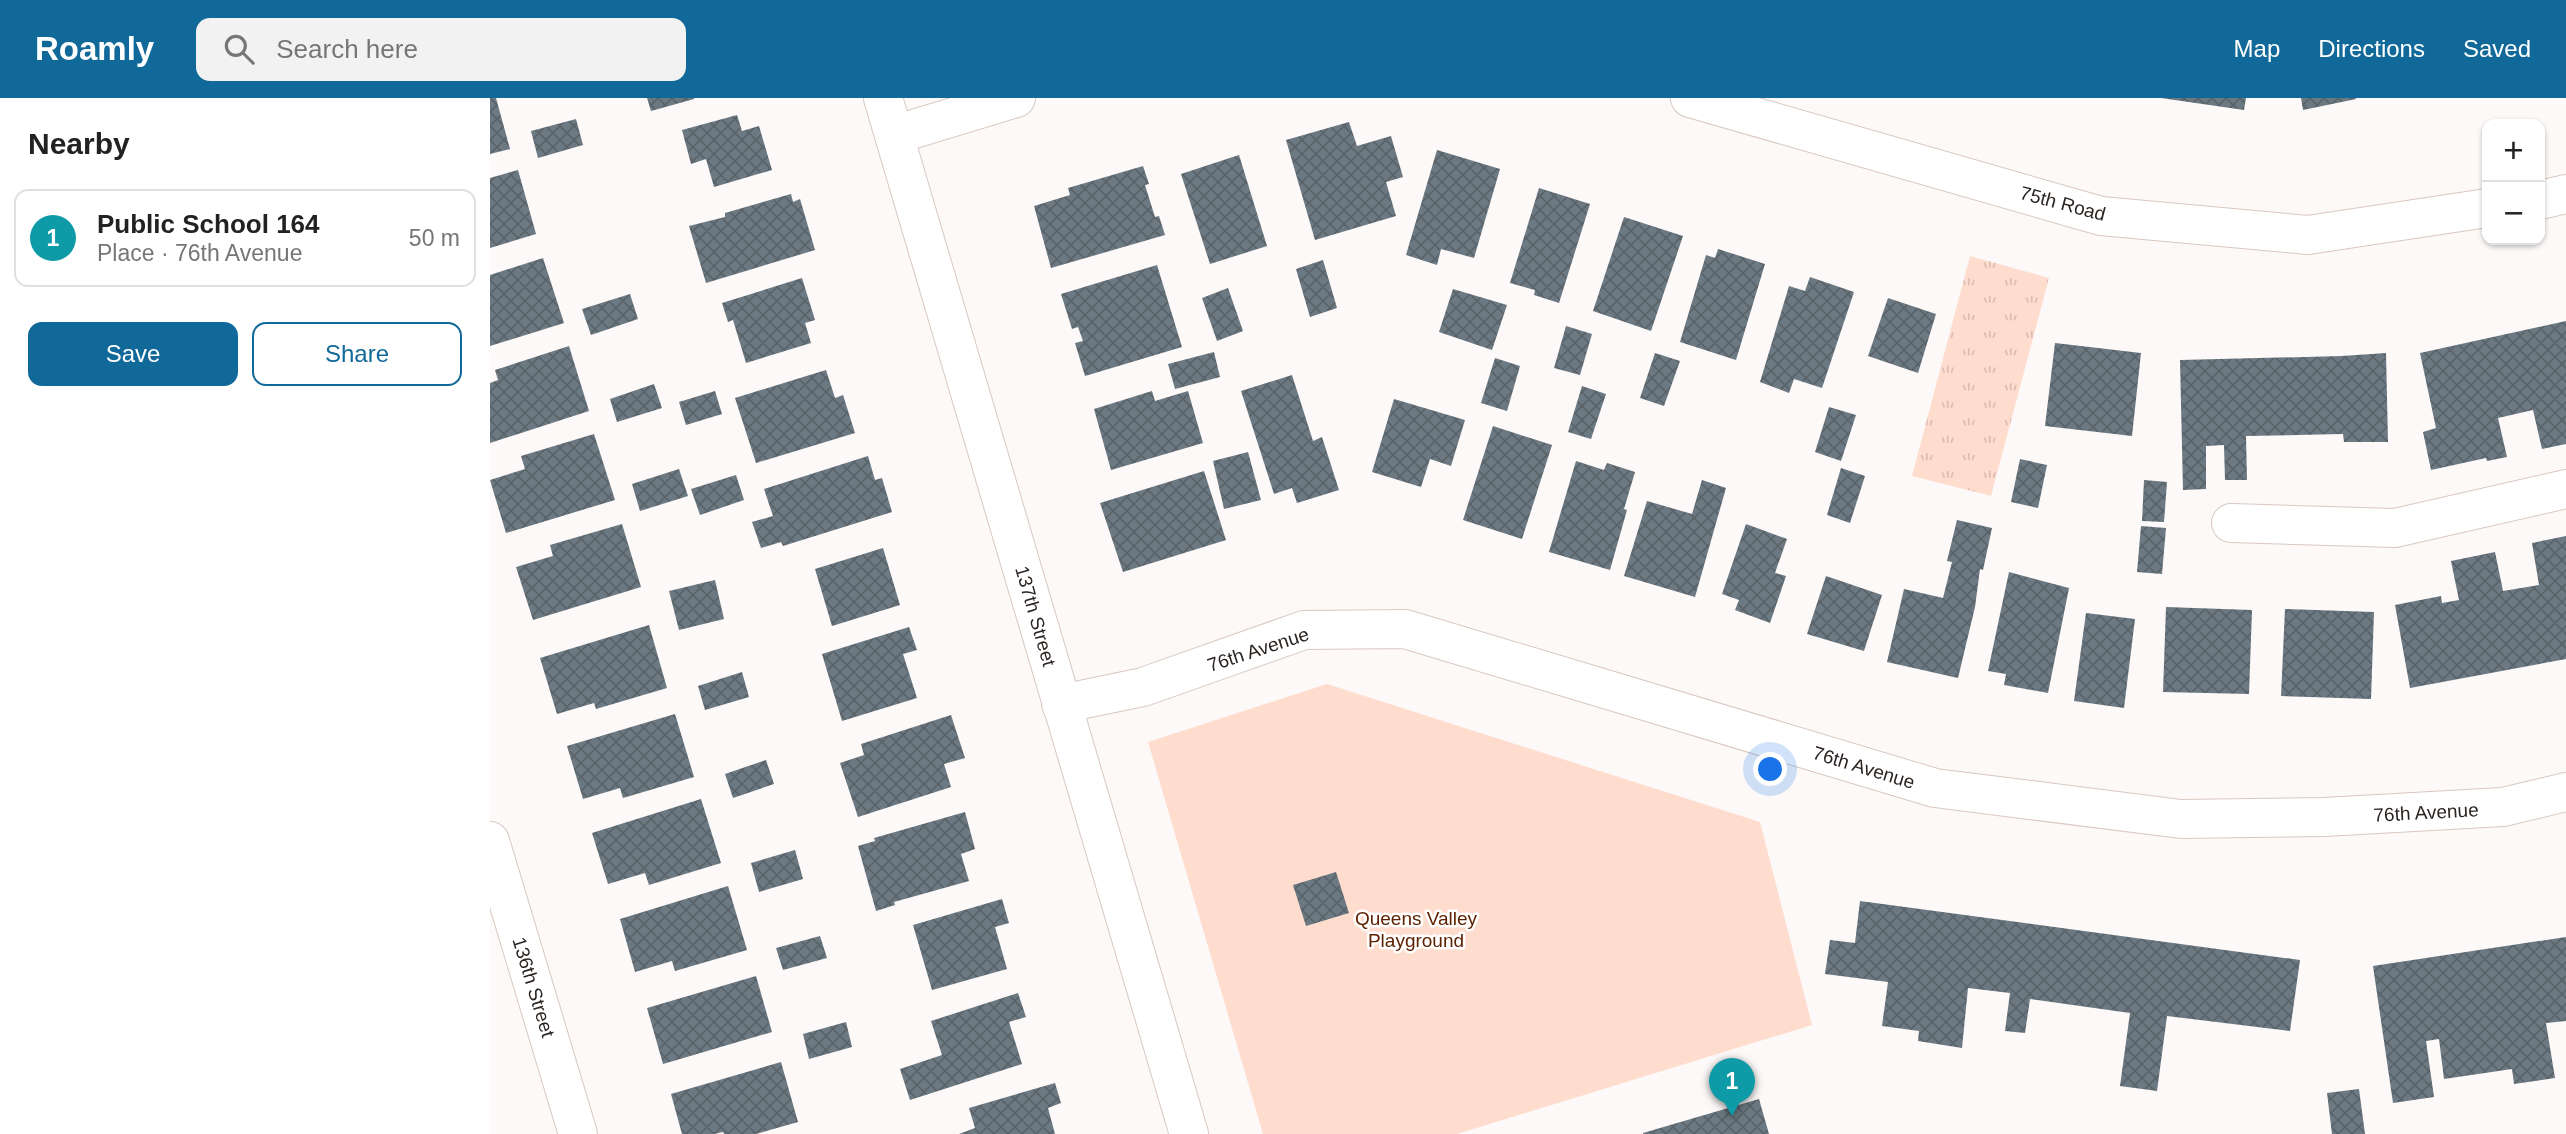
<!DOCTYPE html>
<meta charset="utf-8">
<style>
:root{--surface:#fff;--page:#f2f2f2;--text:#222;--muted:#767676;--line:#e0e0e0;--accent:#106999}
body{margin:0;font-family:Arial,sans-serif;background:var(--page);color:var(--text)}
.controls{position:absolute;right:21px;top:21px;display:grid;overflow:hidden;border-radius:14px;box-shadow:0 2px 5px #0004}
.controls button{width:63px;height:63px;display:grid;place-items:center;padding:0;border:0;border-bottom:2px solid var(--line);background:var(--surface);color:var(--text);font:35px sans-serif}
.you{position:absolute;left:1281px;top:672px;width:24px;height:24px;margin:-18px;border:5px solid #fff;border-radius:50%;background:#1a73e8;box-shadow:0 0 0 10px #1a73e833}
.badge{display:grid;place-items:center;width:46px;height:46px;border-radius:50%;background:var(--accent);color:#fff;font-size:23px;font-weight:700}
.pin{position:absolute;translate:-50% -58px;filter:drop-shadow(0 2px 4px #0008)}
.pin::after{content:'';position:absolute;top:37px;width:24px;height:21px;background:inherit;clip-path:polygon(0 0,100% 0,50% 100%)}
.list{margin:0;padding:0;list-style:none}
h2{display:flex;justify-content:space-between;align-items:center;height:91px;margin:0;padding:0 28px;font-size:30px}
h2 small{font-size:23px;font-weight:400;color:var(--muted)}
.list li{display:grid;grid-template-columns:46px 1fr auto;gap:21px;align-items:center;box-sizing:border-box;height:98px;margin:0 14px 14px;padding:0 14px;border:2px solid var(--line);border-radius:14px}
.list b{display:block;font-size:26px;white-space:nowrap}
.list p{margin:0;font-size:23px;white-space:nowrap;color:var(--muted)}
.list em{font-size:23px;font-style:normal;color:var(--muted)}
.actions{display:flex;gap:14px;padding:21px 28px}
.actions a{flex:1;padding:16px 0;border:2px solid var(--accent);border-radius:14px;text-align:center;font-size:24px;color:var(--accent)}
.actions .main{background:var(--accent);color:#fff}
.icon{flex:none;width:38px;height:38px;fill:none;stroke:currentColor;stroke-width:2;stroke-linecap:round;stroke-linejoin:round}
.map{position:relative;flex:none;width:2076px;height:1036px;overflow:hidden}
header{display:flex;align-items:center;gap:42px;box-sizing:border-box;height:98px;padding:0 35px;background:var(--accent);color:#fff}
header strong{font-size:33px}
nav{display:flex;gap:38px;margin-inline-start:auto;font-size:24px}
.search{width:490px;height:63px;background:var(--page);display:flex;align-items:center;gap:18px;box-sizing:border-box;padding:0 24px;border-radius:14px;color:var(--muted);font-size:26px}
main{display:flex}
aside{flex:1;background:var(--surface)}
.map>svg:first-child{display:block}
.grass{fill:url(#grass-tufts)}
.green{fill:#feddcf}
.building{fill:url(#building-cross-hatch)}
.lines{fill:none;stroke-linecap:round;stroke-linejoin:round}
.minor-casing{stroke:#d9c8c1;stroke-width:40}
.minor{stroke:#fff;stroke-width:38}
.labels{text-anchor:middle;stroke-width:5;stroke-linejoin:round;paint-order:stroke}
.street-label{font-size:19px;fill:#2b2522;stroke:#fff}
.park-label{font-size:19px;fill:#5d2201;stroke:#fff}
</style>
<header>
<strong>Roamly</strong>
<div class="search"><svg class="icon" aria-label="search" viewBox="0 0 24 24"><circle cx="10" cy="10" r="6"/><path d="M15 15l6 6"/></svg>Search here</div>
<nav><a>Map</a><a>Directions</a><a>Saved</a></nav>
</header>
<main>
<aside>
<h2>Nearby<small></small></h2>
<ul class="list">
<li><span class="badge" style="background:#0f9aa8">1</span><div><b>Public School 164</b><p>Place · 76th Avenue</p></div><em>50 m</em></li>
</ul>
<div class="actions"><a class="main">Save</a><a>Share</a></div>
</aside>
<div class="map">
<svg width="2076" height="1036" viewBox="0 0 2076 1036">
<defs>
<pattern id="grass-tufts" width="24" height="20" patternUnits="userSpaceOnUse" patternTransform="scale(1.75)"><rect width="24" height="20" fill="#feddcf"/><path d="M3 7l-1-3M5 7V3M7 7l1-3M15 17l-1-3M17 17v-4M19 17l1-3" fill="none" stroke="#dabeb1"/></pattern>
<pattern id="building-cross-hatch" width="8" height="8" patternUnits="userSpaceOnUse" patternTransform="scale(1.75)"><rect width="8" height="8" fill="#6c7982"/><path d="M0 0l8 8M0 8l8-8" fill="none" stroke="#59636a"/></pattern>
</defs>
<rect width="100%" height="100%" fill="#fcf9f8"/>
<!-- grass -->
<path class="grass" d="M1480 158 1559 180 1501 398 1422 378Z"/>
<!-- green -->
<path class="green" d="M837 586 1270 724 1322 927 967 1036H773L658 644Z"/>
<!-- building -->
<g class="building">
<path d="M0 0H6L20 51 0 56Z"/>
<path d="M157 0H204V1L161 13Z"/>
<path d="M1671 0H1756L1754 12Z"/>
<path d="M1811 0H1866V1L1813 12Z"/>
<path d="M247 17 252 33 269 28 282 72 224 89 216 61 201 66 192 32Z"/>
<path d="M86 21 93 47 48 60 41 33Z"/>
<path d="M859 24 867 48 901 38 913 79 896 84 906 118 825 142 796 42Z"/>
<path d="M947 52 1010 71 984 160 951 151 947 167 916 157Z"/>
<path d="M749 57 777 148 720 166 691 76Z"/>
<path d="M653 68 659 86 655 87 665 119 669 118 675 137 561 170 544 108 580 97 578 90Z"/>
<path d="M28 72 46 136 0 150V80Z"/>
<path d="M1049 90 1100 106 1069 205 1044 197 1045 192 1020 185Z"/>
<path d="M301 96 303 104 310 101 325 152 216 185 199 128 235 119V115Z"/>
<path d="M1134 119 1193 138 1161 233 1103 213Z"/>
<path d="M1228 151 1275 166 1246 262 1190 244 1216 157 1225 160Z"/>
<path d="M53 160 74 225 0 248V177Z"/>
<path d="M833 162 847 210 820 219 806 171Z"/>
<path d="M667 167 692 249 595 278 585 245 593 243 588 229 582 231 571 196Z"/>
<path d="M1320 179 1364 194 1332 290 1304 281 1299 295 1270 284 1299 188 1315 193Z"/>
<path d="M312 180 325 222 315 225 321 245 256 265 243 222 238 224 232 205Z"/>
<path d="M738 190 753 233 727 243 712 200Z"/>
<path d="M963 191 1017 207 1002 252 949 234Z"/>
<path d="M140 196 148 221 101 237 92 211Z"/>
<path d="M1398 200 1446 216 1428 275 1378 258Z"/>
<path d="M2076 223V346L2052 351 2043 312 2008 320 2017 359 1997 363 1996 360 1941 372 1933 334 1946 330 1930 255Z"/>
<path d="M1076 228 1102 236 1090 277 1064 270Z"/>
<path d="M1565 245 1651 255 1642 338 1555 328Z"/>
<path d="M79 248 99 313 0 345V285L8 282 5 272Z"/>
<path d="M724 254 730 279 685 291 678 266Z"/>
<path d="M1165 255 1190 263 1174 308 1150 300Z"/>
<path d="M1896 255 1898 344H1854L1853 336 1756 338 1757 382H1735L1734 347 1716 348V391L1693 392 1690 262 1852 258Z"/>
<path d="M1005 260 1030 268 1017 313 991 305Z"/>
<path d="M336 272 345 300 353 297 365 335 266 365 245 300Z"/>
<path d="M802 277 823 343 832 339 849 392 807 405 802 390 784 396 751 293Z"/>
<path d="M164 286 172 310 127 324 120 301Z"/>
<path d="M1092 288 1116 296 1101 341 1078 334Z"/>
<path d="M225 293 232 316 196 327 189 304Z"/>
<path d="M662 293 665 303 698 293 713 345 621 372 604 311Z"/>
<path d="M904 301 975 322 961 368 940 361 931 389 882 374Z"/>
<path d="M1339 309 1366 317 1351 363 1325 354Z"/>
<path d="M1003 328 1062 347 1032 441 973 422Z"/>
<path d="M104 336 125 402 16 435 0 382 35 371 31 358Z"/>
<path d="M758 354 771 402 734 411 723 363Z"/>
<path d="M378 358 385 382 392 380 402 414 293 448 291 444 271 450 262 424 283 418 274 391Z"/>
<path d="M1530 361 1557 367 1548 410 1521 404Z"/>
<path d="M1086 363 1114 372 1117 365 1145 374 1134 411 1137 412 1120 472 1059 454Z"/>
<path d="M1351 370 1375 378 1360 425 1337 417Z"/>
<path d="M189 371 198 398 150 413 142 386Z"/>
<path d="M714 373 736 442 633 474 610 405Z"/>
<path d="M246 377 254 402 210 417 201 391Z"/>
<path d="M1212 382 1236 390 1205 499 1134 478 1157 403 1202 416Z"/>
<path d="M1654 382 1677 384 1674 424 1652 423Z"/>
<path d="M1467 422 1502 430 1493 472 1490 471 1485 509 1468 580 1397 564 1414 491 1453 500 1462 464 1457 463Z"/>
<path d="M132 426 151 489 43 522 26 469 63 458 60 447Z"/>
<path d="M1256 426 1297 441 1285 475 1296 478 1280 525 1245 512 1249 502 1232 496Z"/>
<path d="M1651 428 1676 430 1672 476 1647 474Z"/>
<path d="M2076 438V561L1920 590 1905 507 1951 498 1952 505 1969 502 1961 463 2005 454 2013 493 2049 487 2042 445Z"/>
<path d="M393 450 410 507 342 528 325 471Z"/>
<path d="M1519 474 1579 490 1558 595 1514 587 1516 576 1498 573Z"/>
<path d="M1336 478 1392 497 1374 553 1317 536Z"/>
<path d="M225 482 234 521 189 532 179 493Z"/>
<path d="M1676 509 1762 512 1759 596 1673 594Z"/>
<path d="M1795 511 1884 514 1881 601 1791 598Z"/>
<path d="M1596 515 1645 521 1634 610 1584 603Z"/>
<path d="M159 527 177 590 106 611 104 605 67 616 50 560Z"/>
<path d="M419 529 427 552 413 556 427 600 352 623 332 556Z"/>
<path d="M252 574 259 599 215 612 208 588Z"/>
<path d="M185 616 204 679 133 700 130 690 93 701 77 648Z"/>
<path d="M461 617 475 660 454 666 461 689 368 719 350 665 374 657 371 646Z"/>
<path d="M276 662 284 686 243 700 235 676Z"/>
<path d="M211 701 231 765 159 787 155 775 118 786 102 735Z"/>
<path d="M475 714 485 751 471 756 479 783 404 804 405 807 386 813 368 748 385 743 384 740Z"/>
<path d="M305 752 313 781 269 794 261 765Z"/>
<path d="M846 774 859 815 816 828 803 787Z"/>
<path d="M238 788 257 852 185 873 182 863 145 874 130 821Z"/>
<path d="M512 801 519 825 505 829 517 871 442 892 423 827Z"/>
<path d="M1370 803 1810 862 1800 933 1677 918 1667 993 1630 988 1640 915 1540 901 1535 935 1515 933 1520 895 1478 890 1472 950 1428 943 1429 933 1392 928 1398 884 1335 876 1340 842 1365 845Z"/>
<path d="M330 838 337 860 293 872 286 850Z"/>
<path d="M2076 839V923L2056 925 2065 980 2024 986 2022 971 1954 981 1949 941 1936 943 1944 999 1903 1005 1883 868Z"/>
<path d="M266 878 282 934 173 966 157 910Z"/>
<path d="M528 895 536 919 519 924 532 966 420 1002 410 971 452 957 441 923Z"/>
<path d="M356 924 362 949 319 961 313 936Z"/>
<path d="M291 964 308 1024 266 1036H234L233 1034 225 1036H192L181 996Z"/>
<path d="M565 985 571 1005 558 1010 565 1036H469L485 1030 479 1010Z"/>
<path d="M1869 991 1875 1036H1842L1837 995Z"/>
<path d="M1269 1001 1279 1036H1153V1035Z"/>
</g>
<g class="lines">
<defs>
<g id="minor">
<path d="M393 0 699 1036"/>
<path d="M1200 0 1611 118 1818 137 1997 110"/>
<path d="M404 37 526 0"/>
<path d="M2050 102 2076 96"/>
<path d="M1741 425 1905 430 2076 391"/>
<path d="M571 606 653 589 814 532 915 531 1445 690 1691 721 1834 719 2013 709 2076 694"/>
<path d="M0 743 88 1036"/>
</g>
</defs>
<!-- minor casing -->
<use href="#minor" class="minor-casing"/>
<!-- minor -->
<use href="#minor" class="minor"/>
</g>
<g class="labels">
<!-- street labels -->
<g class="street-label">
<text transform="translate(1573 105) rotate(15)" y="7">75th Road</text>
<text transform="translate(546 518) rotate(74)" y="7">137th Street</text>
<text transform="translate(768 551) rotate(-18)" y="7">76th Avenue</text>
<text transform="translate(1374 669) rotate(17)" y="7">76th Avenue</text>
<text transform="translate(1936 714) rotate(-3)" y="7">76th Avenue</text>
<text transform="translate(44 889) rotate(73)" y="7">136th Street</text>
</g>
<!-- park labels -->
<g class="park-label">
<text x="926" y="827">Queens Valley<tspan x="926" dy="22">Playground</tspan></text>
</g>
</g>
</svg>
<div class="controls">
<button>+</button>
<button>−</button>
</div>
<div class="you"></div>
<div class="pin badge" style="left:1242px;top:1018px;background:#0f9aa8">1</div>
</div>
</main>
